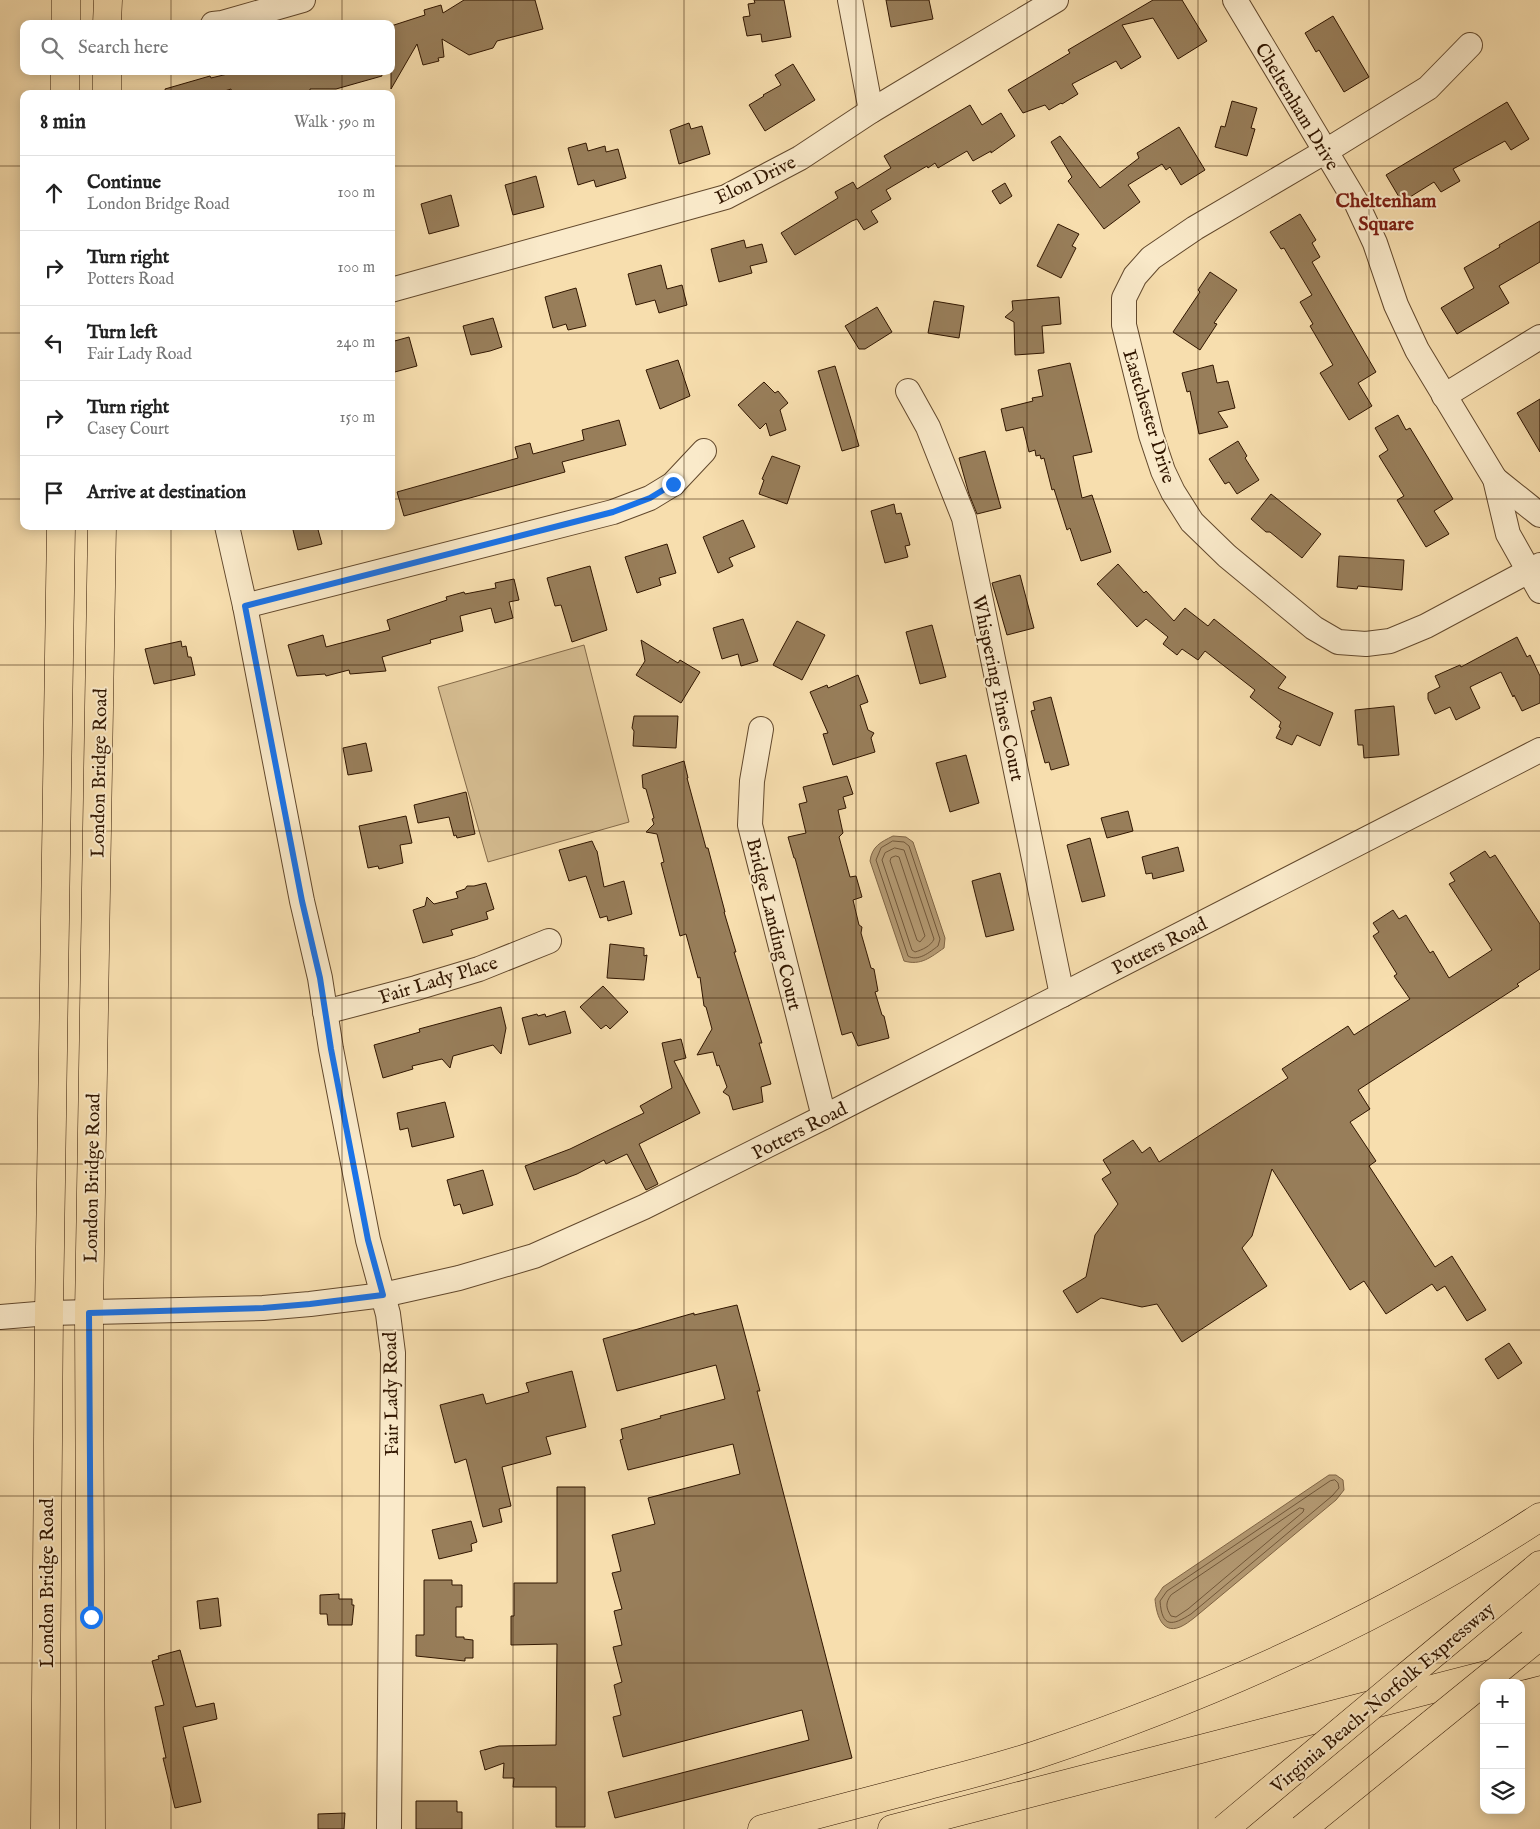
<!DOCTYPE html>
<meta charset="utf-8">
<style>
:root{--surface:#fff;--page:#f6f6f6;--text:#222;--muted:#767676;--line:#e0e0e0}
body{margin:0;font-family:"IM FELL English",serif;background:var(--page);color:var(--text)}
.controls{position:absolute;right:15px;bottom:15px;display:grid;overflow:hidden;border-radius:10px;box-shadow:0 2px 12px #0003}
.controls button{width:45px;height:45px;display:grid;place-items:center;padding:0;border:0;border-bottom:1px solid var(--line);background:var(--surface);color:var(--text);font:25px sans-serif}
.stop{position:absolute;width:15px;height:15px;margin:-11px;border:4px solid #1a73e8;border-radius:50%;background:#fff}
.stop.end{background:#1a73e8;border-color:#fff;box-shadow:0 1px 5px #0008}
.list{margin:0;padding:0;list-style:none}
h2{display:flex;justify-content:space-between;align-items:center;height:65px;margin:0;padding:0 20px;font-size:21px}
h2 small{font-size:16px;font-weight:400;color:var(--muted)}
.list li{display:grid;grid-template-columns:32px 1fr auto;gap:15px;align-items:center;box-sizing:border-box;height:75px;padding:0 20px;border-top:1px solid var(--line)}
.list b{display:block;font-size:19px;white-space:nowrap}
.list p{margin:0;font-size:16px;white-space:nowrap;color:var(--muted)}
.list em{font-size:16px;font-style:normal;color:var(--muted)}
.icon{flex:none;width:28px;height:28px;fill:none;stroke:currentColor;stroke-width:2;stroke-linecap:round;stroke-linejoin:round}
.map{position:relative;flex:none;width:1540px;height:1829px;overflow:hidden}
.search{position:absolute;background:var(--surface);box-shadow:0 2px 12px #0003;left:20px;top:20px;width:375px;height:55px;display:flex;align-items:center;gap:12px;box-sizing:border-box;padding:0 18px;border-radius:10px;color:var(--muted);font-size:19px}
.panel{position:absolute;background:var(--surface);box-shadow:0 2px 12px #0003;left:20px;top:90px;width:375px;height:440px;border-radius:10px}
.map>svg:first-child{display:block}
.green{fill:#d5bc90;stroke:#836948}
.water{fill:#b49a73;stroke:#806545}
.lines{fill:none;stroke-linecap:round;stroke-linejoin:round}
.shore{stroke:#72583a;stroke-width:1}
.building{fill:#987e5a;stroke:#311600}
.minor-casing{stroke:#62482c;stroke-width:26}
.major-casing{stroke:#311600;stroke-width:29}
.highway-casing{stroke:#311600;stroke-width:29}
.minor{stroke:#faeaca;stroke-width:24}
.major{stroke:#f7deae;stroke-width:28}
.highway{stroke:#f7deae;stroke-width:28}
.highway-bridge-casing{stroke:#311600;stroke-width:29;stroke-linecap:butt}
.highway-bridge{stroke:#f7deae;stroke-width:28}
.route{stroke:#1a73e8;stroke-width:6}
.grid{fill:none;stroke:#311600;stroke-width:1;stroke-opacity:0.55}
.labels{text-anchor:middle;stroke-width:4;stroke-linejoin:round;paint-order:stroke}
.street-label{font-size:19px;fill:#311600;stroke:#faeaca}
.neighbourhood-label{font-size:20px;font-weight:bold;fill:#7a1f14;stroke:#faeaca}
</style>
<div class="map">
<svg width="1540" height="1829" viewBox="0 0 1540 1829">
<rect width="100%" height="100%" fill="#f7deae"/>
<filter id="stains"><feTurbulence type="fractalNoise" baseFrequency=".004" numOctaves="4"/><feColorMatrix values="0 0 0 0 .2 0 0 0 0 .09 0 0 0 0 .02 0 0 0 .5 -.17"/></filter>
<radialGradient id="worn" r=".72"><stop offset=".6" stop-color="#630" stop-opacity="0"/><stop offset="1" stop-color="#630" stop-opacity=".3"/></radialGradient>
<!-- green -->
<path class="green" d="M584 645 629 822 488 862 438 687Z"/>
<!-- water -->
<g class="water">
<path d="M893 836 906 837 913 842 945 938 944 948C931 957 921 966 904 961L870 861C872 846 881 842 893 836Z"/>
<path d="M1329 1475H1336L1343 1480 1344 1490 1336 1500 1194 1618C1190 1621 1185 1625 1180 1627 1161 1635 1156 1612 1155 1599L1163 1587Z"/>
</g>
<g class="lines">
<!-- shore -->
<g class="shore">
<path d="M893 841 904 842 909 846 940 939 938 946C930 952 918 962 908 956L876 860 881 848Z"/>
<path d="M895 848 904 850 934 939C931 946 922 950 915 952L912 950 882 860 885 853Z"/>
<path d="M896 856 899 857 925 936 920 942 917 940 890 861 891 858Z"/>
<path d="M1335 1480 1338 1483 1339 1488 1332 1496 1191 1614C1172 1626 1162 1628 1160 1601L1167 1591 1330 1481Z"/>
<path d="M1300 1508 1304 1509 1303 1512 1188 1609 1176 1617 1171 1616C1166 1608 1165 1603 1171 1595Z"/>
</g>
</g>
<!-- building -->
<g class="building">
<path d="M464 0H535L543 29 497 41 493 48 469 55 442 39 444 57 438 58 439 61 423 65 417 44 391 89V26L425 15 424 10 441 5 443 13Z"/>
<path d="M754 0H784L791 37 762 42 761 34 747 36 743 17 750 16 748 4 755 3Z"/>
<path d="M886 0H929L933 19 891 27Z"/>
<path d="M1153 0H1182L1207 41 1178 59 1153 18 1122 25 1141 57 1121 69 1116 61 1072 84 1078 94 1062 104 1061 103 1049 110 1045 105 1023 113 1008 90 1070 53 1068 50Z"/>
<path d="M1333 16 1369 77 1344 92 1319 50 1316 52 1305 33Z"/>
<path d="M793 64 815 100 765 131 749 105 764 96 763 95 781 85 775 75Z"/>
<path d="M240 71H381L382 76 336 89H310V94H232L231 89 215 94H166L165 89 210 76 211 78Z"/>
<path d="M1232 101 1257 108 1251 128 1255 129 1247 156 1215 147 1221 126 1225 127Z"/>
<path d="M1507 102 1529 139 1511 150 1505 141 1453 169 1460 181 1441 192 1434 182 1402 202 1386 175Z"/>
<path d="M970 105 982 125 1001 113 1015 136 991 153V151L973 161 967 151 938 168 935 163 928 168 927 166 886 190 891 199 871 211 878 222 864 230 857 219 852 221 795 255 781 233 838 198 835 192 853 182 857 189 891 168 884 156Z"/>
<path d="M689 123 691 129 702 126 710 154 679 164 670 130Z"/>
<path d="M1179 127 1205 170 1181 185 1170 167 1166 170 1162 164 1128 185 1140 202 1104 229 1068 181 1072 177 1051 142 1060 136 1100 188 1139 158 1137 153Z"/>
<path d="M586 143 588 151 605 146 606 152 618 149 626 178 596 187 594 180 578 185 568 148Z"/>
<path d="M536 176 544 207 513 215 505 185Z"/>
<path d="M1005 183 1012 196 1000 204 992 191Z"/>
<path d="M451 195 459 226 429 234 421 204Z"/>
<path d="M1300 214 1316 240 1312 243 1320 257 1312 262 1376 372 1358 383 1372 406 1349 420 1320 373 1333 365 1310 326 1313 324 1300 302 1312 295 1284 248 1281 249 1270 232Z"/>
<path d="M1540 221V262L1499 286 1509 303 1457 334 1441 308 1474 288 1464 268 1500 247 1499 245Z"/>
<path d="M1058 224 1079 234 1072 246 1076 248 1061 278 1037 266Z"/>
<path d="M744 240 746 248 762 244 767 262 750 266 752 273 719 282 711 249Z"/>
<path d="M661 265 667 289 682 285 687 305 659 313 655 300 636 305 628 274Z"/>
<path d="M1210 272 1237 290 1214 323 1217 324 1200 350 1173 332 1200 292 1198 290Z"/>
<path d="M576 288 586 326 568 330 566 324 553 328 545 297Z"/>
<path d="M1059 297 1061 324 1042 326 1044 353 1015 355 1014 322 1005 317 1013 310 1012 301Z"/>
<path d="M934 301 964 306 959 338 928 333Z"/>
<path d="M877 307 892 332 865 349H859L845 326Z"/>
<path d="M493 318 502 347 490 351 471 355 463 326Z"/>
<path d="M409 337 417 366 391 373V342Z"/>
<path d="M678 360 690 396 660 409 646 370Z"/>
<path d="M1070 363 1092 452 1073 456 1082 498 1092 495 1111 552 1081 561 1070 528 1067 530 1054 489 1052 490 1044 458 1041 459 1040 455 1036 456 1035 450 1029 452 1023 427 1006 431 1001 409 1033 401 1032 398 1043 396 1038 370Z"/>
<path d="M1213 365 1217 383 1228 381 1235 408 1218 412 1228 427 1199 434 1190 391 1187 392 1182 373Z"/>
<path d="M835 366 859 446 842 451 818 371Z"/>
<path d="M764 382 775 393 778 391 788 403 780 410 786 430 770 436 766 423 760 429 738 405Z"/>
<path d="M1540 399V452L1517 413Z"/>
<path d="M1398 415 1406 430 1410 428 1453 499 1434 511 1449 534 1426 547 1397 500 1404 496 1379 456 1388 450 1375 428Z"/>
<path d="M619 420 626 445 562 462 565 472 404 516 397 492 518 458 515 447 530 443 533 454 584 440 582 430Z"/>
<path d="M1238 441 1247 456 1245 458 1259 480 1237 494 1229 482 1225 484 1209 459Z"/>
<path d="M985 451 1001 508 977 514 969 494 959 458Z"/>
<path d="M772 456 800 466 787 504 759 494 764 480 762 479Z"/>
<path d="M1271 494 1321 534 1302 558 1270 532H1266L1251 519Z"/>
<path d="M894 504 896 514 901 513 910 545 905 546 908 557 885 563 871 511Z"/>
<path d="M743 520 755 547 729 558 733 566 718 573 703 537Z"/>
<path d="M292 526H317L322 544 298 550Z"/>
<path d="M667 544 676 573 659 578 661 585 637 593 625 557Z"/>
<path d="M1339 556 1404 560 1402 590 1358 586 1357 589 1337 587Z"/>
<path d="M1118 564 1144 593 1146 591 1174 621 1185 608 1208 626 1214 619 1286 677 1278 688 1333 713 1320 746 1297 735 1292 745 1276 738 1281 728 1279 727 1281 722 1250 697 1255 690 1205 651 1198 660 1182 649 1177 655 1163 644 1168 637 1146 619 1137 627 1097 584Z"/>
<path d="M590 566 607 630 572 642 561 605 555 606 547 578Z"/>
<path d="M1020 575 1034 628 1007 635 992 583Z"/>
<path d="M514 579 519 600 509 602 513 618 495 623 491 608 460 616 463 631 430 640 431 643 382 657 386 671 350 674 349 670 326 676 325 674 297 676 288 645 323 635 326 647 390 630 387 620 447 600 446 597 464 592 465 594 496 588 495 583Z"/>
<path d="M743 619 758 661 741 666 738 654 722 659 713 628Z"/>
<path d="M797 621 825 635 802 680 773 665Z"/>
<path d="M932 625 946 677 920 684 906 632Z"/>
<path d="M1517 637 1527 657 1530 655 1540 676V703L1522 711 1514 695 1513 697 1501 672 1470 687 1480 708 1456 720 1450 707 1435 714 1428 699V693L1440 687 1435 676 1460 665 1461 667Z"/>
<path d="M641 640 678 663 680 660 700 672 681 703 636 675 645 661Z"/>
<path d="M181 641 182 647 186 646 188 657H191L195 675 154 684 145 649Z"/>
<path d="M858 675 868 702 860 705 868 730 874 733 871 738 875 752 833 765 823 734 828 733 810 692 827 685 828 688Z"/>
<path d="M1051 697 1069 765 1051 770 1049 762 1045 763 1031 711 1035 710 1033 702Z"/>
<path d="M1394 706 1399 755 1364 758 1363 745H1358L1355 710Z"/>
<path d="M634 716H678L676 748 633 746 634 731 632 728Z"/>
<path d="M366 743 372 771 348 775 343 748Z"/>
<path d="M966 755 979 803 950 812 936 763Z"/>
<path d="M684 761 688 778H687L706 848H708L725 912H724L736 952H734L762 1043H759L771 1084 761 1087 763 1102 733 1110 729 1096 723 1092 727 1087 719 1065 717 1066 713 1052 697 1055 712 1029 706 1007 704 1006 700 977 698 978 686 934 680 936 661 863 664 862 657 834 646 832 654 824 652 819 654 818 646 789 643 788 642 775Z"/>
<path d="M847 776 853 794 843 797 846 808 838 810 843 833 839 837 850 877 856 876 862 897 853 900 859 925 862 927 861 933 871 968 874 969 878 991 875 992 882 1015 884 1016 889 1038 858 1046 852 1032 842 1035 795 858H794L788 837 806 833 799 804 807 802 803 787Z"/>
<path d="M466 792 475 834 457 838 456 835 454 836 449 817 418 823 414 805Z"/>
<path d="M1128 811 1133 831 1107 838 1101 818Z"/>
<path d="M406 816 412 843 400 845 403 863 379 869 378 866 368 868 359 826Z"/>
<path d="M1090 838 1105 896 1082 902 1067 845Z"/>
<path d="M592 841 596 850 597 851 604 887 624 881 632 914 608 921 607 916 600 918 586 876 569 881 559 850Z"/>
<path d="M1178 847 1184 871 1153 879 1152 873 1146 874 1142 857Z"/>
<path d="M1485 851 1490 858 1495 855 1540 924V969L1517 984 1519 986 1358 1090 1370 1109 1350 1122 1376 1161 1369 1166 1435 1267 1452 1256 1486 1310 1467 1321 1445 1286 1437 1291 1432 1284 1386 1314 1364 1281 1350 1290 1272 1169 1252 1236 1242 1248 1267 1286 1182 1342 1157 1304 1142 1307 1101 1298 1077 1313 1063 1291 1086 1277 1095 1235 1118 1204 1102 1179 1111 1173 1103 1160 1133 1140 1142 1153 1150 1147 1159 1162 1288 1078 1282 1069 1348 1026 1354 1035 1410 999 1394 976 1397 974 1373 936 1379 932 1373 923 1393 910 1399 919 1406 915 1430 953 1433 951 1449 978 1492 950 1449 884 1455 881 1450 873Z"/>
<path d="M1000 873 1014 930 986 937 972 881Z"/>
<path d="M486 883 494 909 486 912 488 919 451 930 453 935 423 943 413 910 425 906 427 897 434 904 458 898 456 892 465 889 467 886H474Z"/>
<path d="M610 944 644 948V956L647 955 644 980 607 978Z"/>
<path d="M603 986 628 1012 610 1029 606 1025 601 1029 580 1007Z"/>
<path d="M501 1007 506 1028 501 1054 493 1045 453 1056 450 1068 442 1059 412 1066 413 1069 383 1078 374 1045 420 1032 419 1029Z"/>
<path d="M565 1011 571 1033 529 1045 522 1018 537 1014 538 1016 545 1014 546 1017Z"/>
<path d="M681 1039 686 1058 674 1061 700 1113 639 1144 658 1184 646 1190 627 1154 606 1164 604 1160 577 1174 534 1190 525 1166 570 1149 644 1113 640 1106 672 1088 662 1043Z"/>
<path d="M445 1102 454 1137 412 1147 408 1128 400 1130 397 1113Z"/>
<path d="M483 1170 493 1205 463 1214 460 1204 454 1206 447 1180Z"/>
<path d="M737 1305 760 1391H757L852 1758 615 1818 608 1792 809 1740 802 1710 623 1757 613 1717 621 1715 614 1685 622 1682 613 1647 622 1645 614 1611 622 1609 612 1573 621 1571 612 1535 655 1524 648 1498 740 1474 733 1444 628 1470 620 1440 623 1439 621 1429 661 1418 660 1416 725 1399 716 1365 617 1391 603 1339 694 1313V1315Z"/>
<path d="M1509 1343 1522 1363 1498 1379 1485 1359Z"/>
<path d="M572 1371 586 1427 546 1437 551 1454 502 1467 511 1506 499 1509 502 1522 483 1527 466 1459 455 1463 440 1405 483 1394 486 1404 529 1392 526 1383Z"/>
<path d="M557 1487H585V1827H556V1787H513L514 1778H503L504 1763 485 1770 480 1751 499 1746 556 1745 557 1644 511 1645V1616H514V1583H557Z"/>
<path d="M471 1521 477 1542 471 1544 472 1551 439 1559 432 1530Z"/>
<path d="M424 1580H452V1585H462V1607H456V1637H464V1639L473 1640V1658H465V1661L416 1656V1635H424Z"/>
<path d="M339 1594V1599H352V1605H354L352 1625H328L327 1614H320V1595Z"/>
<path d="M218 1598 221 1626 200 1629 197 1601Z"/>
<path d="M180 1650 196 1707 214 1703 217 1719 183 1727 201 1802 175 1808 163 1758H166L155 1707 164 1705 152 1661 159 1659 158 1656Z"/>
<path d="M416 1801H457V1812H462V1829H416Z"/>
<path d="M345 1813 344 1829H318V1814Z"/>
</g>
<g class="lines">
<defs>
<g id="minor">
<path d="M850 0 871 111"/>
<path d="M1235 0 1356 202 1375 243 1396 305 1417 350 1495 479 1508 534 1540 591"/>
<path d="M213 24 222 23 303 0"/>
<path d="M1470 45 1428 88 1326 151 1195 228 1151 258 1135 276 1124 298V325L1151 435 1163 471 1173 492 1192 522 1227 556 1314 628 1338 642 1366 644 1390 641 1426 626 1540 565"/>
<path d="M391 290 726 197 800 158 871 111 1056 0"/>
<path d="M908 391 928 427 964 518 1062 995"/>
<path d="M1444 396 1540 337"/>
<path d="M1495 479 1540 515"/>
<path d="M227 526 245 606 302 901 320 978 331 1049 368 1240 388 1314 393 1353 389 1829"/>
<path d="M245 606 613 512 650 498 673 484 704 451"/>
<path d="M761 729 752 781 750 825 824 1117"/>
<path d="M325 1012 416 988 479 969 549 941"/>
<path d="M0 1317 49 1313 263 1308 310 1304 383 1295 459 1278 534 1256 644 1207 824 1117 1540 750"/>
</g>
<g id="major">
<path d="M66 24V0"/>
<path d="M107 24 108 0"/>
<path d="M65 94V71"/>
<path d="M107 94V71"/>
<path d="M45 1829 49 1313 61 526"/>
<path d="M91 1829 89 1313 102 526"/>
</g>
<g id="highway">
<path d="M1408 1675 1540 1565"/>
<path d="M762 1829C817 1815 871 1800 926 1786 963 1776 1000 1767 1036 1755 1214 1695 1383 1620 1540 1517"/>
<path d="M892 1829 1540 1661"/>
</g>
</defs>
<!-- minor casing -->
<use href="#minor" class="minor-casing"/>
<!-- major casing -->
<use href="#major" class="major-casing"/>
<!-- highway casing -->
<use href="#highway" class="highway-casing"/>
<!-- minor -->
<use href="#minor" class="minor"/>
<!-- major -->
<use href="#major" class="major"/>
<!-- highway -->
<use href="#highway" class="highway"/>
<defs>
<g id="highway-bridge">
<path d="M1224 1829 1408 1675"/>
<path d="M1302 1829 1531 1643"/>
</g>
</defs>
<!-- highway-bridge casing -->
<use href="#highway-bridge" class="highway-bridge-casing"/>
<!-- highway-bridge -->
<use href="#highway-bridge" class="highway-bridge"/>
</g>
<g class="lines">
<!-- route -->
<path class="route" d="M91 1617 89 1313 263 1308 310 1304 383 1295 368 1240 331 1049 320 978 302 901 245 606 613 512 650 498 673 484"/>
</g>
<!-- grid -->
<path class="grid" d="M171 0V24M342 0V24M513 0V1829M684 0V1829M856 0V1829M1027 0V1829M1198 0V1829M1369 0V1829M171 71V94M342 71V94M0 166H24M391 166H1540M0 333H24M391 333H1540M0 499H24M391 499H1540M171 526V1829M342 526V1829M0 665H1540M0 831H1540M0 998H1540M0 1164H1540M0 1330H1540M0 1496H1540M0 1663H1540"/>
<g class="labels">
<!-- street labels -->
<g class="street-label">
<text transform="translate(1298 106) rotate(59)" y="7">Cheltenham Drive</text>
<text transform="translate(755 179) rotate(-26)" y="7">Elon Drive</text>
<text transform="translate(1150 416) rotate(73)" y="7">Eastchester Drive</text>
<text transform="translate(999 688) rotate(78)" y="7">Whispering Pines Court</text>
<text transform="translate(98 773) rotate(-89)" y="7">London Bridge Road</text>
<text transform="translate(775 924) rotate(76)" y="7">Bridge Landing Court</text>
<text transform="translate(1159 945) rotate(-27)" y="7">Potters Road</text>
<text transform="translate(438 979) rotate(-17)" y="7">Fair Lady Place</text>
<text transform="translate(799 1130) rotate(-27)" y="7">Potters Road</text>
<text transform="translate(91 1178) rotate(-89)" y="7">London Bridge Road</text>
<text transform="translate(390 1394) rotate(-91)" y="7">Fair Lady Road</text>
<text transform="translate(46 1583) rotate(-90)" y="7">London Bridge Road</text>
<text transform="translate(1382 1697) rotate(-40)" y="7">Virginia Beach-Norfolk Expressway</text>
</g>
<!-- neighbourhood labels -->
<g class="neighbourhood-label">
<text x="1386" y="207">Cheltenham<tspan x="1386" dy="23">Square</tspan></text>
</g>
</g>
<rect width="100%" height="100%" filter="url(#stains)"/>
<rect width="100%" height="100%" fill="url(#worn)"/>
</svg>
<div class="controls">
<button>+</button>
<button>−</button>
<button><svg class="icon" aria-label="layers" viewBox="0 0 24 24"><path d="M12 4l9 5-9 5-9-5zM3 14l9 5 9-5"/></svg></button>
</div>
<div class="stop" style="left:91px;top:1617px"></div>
<div class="stop end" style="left:673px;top:484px"></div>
<div class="search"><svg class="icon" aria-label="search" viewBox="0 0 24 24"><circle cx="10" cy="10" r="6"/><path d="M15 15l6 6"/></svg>Search here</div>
<section class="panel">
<h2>8 min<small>Walk · 590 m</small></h2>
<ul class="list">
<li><svg class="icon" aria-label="ahead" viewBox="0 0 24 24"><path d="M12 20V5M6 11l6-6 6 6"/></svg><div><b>Continue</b><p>London Bridge Road</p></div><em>100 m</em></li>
<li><svg class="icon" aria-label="right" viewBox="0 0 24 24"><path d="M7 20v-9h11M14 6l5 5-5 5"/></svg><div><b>Turn right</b><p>Potters Road</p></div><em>100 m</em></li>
<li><svg class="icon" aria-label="left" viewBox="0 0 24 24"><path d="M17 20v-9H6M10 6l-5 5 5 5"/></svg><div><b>Turn left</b><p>Fair Lady Road</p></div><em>240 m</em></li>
<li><svg class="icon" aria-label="right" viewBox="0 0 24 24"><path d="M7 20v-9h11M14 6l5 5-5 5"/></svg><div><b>Turn right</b><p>Casey Court</p></div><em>150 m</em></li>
<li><svg class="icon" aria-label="arrive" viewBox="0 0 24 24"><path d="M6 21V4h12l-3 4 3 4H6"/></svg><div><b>Arrive at destination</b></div></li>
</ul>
</section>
</div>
